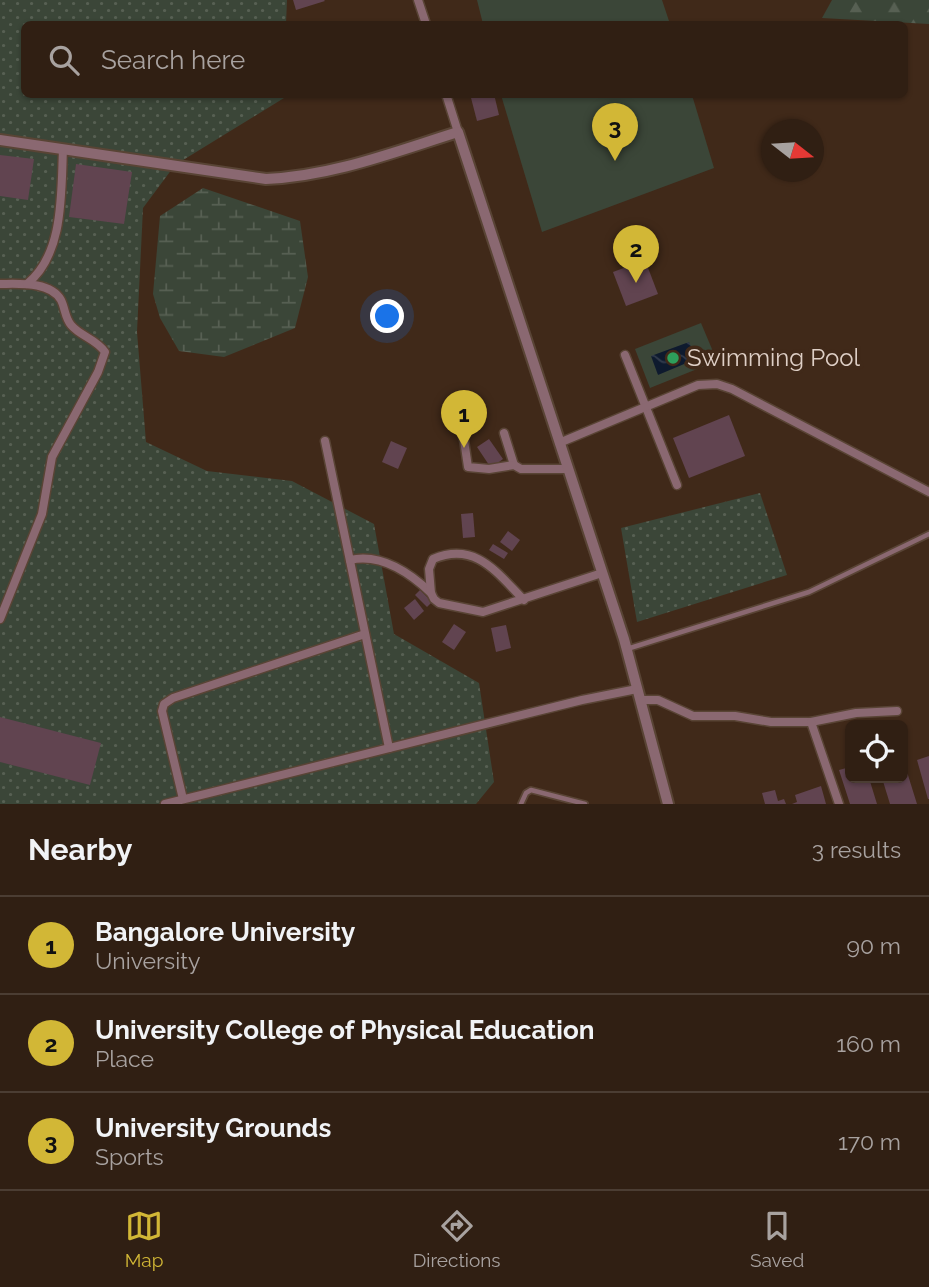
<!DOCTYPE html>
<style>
:root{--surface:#301f13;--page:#3c2c21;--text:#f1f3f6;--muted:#a8a2a0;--line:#4b3d33;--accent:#d2b736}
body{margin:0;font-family:Raleway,sans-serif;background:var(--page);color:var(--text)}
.controls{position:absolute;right:21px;bottom:21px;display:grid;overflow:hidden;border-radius:10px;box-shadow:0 2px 5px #0004}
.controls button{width:63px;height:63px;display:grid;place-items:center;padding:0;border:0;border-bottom:2px solid var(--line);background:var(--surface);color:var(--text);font:35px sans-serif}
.compass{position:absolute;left:761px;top:119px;width:63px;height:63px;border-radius:50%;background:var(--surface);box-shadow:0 2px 5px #0004;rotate:107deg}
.you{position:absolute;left:388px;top:317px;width:24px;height:24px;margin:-18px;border:5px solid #fff;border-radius:50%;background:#1a73e8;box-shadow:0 0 0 10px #1a73e833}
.badge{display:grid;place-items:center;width:46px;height:46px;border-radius:50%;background:var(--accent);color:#111;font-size:23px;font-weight:700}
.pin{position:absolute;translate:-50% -58px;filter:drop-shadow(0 2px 4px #0008)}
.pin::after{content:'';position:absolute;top:37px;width:24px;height:21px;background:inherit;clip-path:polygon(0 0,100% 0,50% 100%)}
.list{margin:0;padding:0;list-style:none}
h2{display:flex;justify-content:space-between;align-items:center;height:91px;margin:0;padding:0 28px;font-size:30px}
h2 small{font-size:23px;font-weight:400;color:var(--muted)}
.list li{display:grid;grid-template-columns:46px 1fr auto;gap:21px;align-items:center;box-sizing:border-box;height:98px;padding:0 28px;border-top:2px solid var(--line)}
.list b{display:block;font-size:26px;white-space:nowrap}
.list p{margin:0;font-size:23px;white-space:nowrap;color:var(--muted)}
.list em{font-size:23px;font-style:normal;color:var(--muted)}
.icon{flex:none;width:38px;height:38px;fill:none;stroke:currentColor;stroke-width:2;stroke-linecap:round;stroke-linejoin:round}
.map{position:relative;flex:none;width:929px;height:804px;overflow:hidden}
.search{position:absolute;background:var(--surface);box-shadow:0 2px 5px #0004;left:21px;right:21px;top:21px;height:77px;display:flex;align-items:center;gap:18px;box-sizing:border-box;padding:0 24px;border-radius:10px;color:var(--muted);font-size:26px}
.sheet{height:385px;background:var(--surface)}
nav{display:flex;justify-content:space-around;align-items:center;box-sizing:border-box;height:98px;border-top:2px solid var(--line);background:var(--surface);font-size:19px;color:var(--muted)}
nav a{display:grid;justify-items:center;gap:4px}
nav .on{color:var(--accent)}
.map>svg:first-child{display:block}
.green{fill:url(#green-dots)}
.forest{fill:url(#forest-firs)}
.wetland{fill:url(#wetland-marsh)}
.pitch{fill:#3b4638}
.water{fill:url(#water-waves)}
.building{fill:#614450}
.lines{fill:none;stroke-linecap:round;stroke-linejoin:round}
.service-casing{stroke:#594435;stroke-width:8}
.minor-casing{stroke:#594435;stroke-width:11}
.tertiary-casing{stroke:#594435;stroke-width:14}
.service{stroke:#8a6871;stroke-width:4.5}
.minor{stroke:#8a6871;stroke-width:8}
.tertiary{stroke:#8a6871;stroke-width:10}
.leisure-dot{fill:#2e9e5b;stroke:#402919;stroke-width:2.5}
.labels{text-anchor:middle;stroke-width:7;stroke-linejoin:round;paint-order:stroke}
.poi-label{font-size:24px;fill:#decfc6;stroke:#402919;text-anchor:start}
</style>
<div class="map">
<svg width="929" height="804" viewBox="0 0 929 804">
<defs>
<pattern id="green-dots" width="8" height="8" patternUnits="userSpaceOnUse" patternTransform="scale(1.75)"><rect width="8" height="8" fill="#3b4638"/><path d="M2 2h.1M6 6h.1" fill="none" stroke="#576053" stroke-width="1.8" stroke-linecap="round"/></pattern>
<pattern id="forest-firs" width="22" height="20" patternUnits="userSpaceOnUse" patternTransform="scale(1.75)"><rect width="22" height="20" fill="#3b4638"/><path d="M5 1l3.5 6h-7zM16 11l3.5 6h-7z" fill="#576053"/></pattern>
<pattern id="wetland-marsh" width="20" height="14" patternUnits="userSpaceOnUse" patternTransform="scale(1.75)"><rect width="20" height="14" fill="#3b4638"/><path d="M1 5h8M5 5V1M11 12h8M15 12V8" fill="none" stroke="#576053"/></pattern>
<pattern id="water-waves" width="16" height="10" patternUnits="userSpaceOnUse" patternTransform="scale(1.75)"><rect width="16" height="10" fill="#0e1a2e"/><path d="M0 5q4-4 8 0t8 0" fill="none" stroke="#313a4b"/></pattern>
</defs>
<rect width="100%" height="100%" fill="#402919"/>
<!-- green -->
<g class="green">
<path d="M0 0H287L286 24H24V94L284 95V98L175 165 143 208 137 332 146 442 207 471 292 481 374 524 394 634 479 683 494 782 476 804H0Z"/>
<path d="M760 493 787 575 637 622 621 528Z"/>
</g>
<!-- forest -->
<path class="forest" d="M832 0H929V24L822 18Z"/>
<!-- wetland -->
<path class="wetland" d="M203 188 300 221 308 277 295 328 224 357 179 351 160 318 153 294 160 216Z"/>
<!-- pitch -->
<g class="pitch">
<path d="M477 0H662L670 24H483Z"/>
<path d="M501 95H692L714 168 542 232Z"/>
<path d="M701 323 717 361 650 388 635 349Z"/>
</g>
<!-- water -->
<path class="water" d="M689 342 696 359 658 375 651 356Z"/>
<!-- building -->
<g class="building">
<path d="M293 0H324L325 1 296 10Z"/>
<path d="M470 94H494L499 115 477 121Z"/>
<path d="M0 155 34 159 28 200 0 196Z"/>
<path d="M76 164 132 172 124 224 69 217Z"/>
<path d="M645 260 658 294 626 306 613 272Z"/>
<path d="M729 415 745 456 689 478 673 438Z"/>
<path d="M489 439 503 459 491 468 477 447Z"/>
<path d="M391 441 407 448 398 469 382 462Z"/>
<path d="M473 513 475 537 463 538 461 514Z"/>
<path d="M508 531 520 540 512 551 500 542Z"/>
<path d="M493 544 508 553 504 559 489 550Z"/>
<path d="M420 590 432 602 427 607 415 595Z"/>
<path d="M415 599 424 611 414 620 404 608Z"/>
<path d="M454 624 466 632 454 650 442 642Z"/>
<path d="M506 625 511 648 496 652 491 628Z"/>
<path d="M0 717 101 743 90 785 0 762Z"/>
<path d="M929 756V799H928L917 760Z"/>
<path d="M903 759 917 804H890L882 778H903Z"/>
<path d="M850 767V778H869L877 804H850L839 770Z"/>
<path d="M821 786 826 804H792L797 802 795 795Z"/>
<path d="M775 790 778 801 784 799 786 804H765L762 793Z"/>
</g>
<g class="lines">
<defs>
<g id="service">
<path d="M627 649 809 592 929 534"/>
<path d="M521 804 526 793 531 790 585 804"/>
</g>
<g id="minor">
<path d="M418 0 426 24"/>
<path d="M446 94 458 132"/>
<path d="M0 284C18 284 50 281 61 300 65 308 65 318 71 325 80 336 96 339 105 352L98 372 52 457 42 514 0 619"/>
<path d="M27 284C64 254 61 194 63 149"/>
<path d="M625 355 677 485"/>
<path d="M504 433 514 465"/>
<path d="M464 440 468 467 489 469 514 465 521 469H568"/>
<path d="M325 441 389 748"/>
<path d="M559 443 698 385 717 384 732 389 929 492"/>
<path d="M350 560C381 553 409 572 431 593"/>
<path d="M524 600C497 573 476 541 433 559L429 569 431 593 434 599 439 603 483 612 602 573"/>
<path d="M640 700H658L693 716H735L771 722H811L856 713 897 711"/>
<path d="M811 722 839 804"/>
<path d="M183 799 162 711 164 704 173 698 365 634"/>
<path d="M165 804 582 700 637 689"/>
</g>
<path id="tertiary" d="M0 140 266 179C333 176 394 152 458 132L624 639 668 804"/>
</defs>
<!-- service casing -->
<use href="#service" class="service-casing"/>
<!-- minor casing -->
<use href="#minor" class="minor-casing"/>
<!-- tertiary casing -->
<use href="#tertiary" class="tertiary-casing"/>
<!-- service -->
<use href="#service" class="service"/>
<!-- minor -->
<use href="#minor" class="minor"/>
<!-- tertiary -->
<use href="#tertiary" class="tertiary"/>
</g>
<!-- markers -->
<circle class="leisure-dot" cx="673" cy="358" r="7"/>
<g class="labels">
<!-- poi labels -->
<g class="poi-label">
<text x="687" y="366">Swimming Pool</text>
</g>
</g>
</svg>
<div class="controls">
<button><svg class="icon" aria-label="locate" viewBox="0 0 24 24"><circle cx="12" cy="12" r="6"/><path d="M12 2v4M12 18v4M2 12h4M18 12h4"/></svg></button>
</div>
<svg class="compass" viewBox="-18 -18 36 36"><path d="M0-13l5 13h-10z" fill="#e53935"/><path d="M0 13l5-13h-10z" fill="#a8a2a0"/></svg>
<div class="you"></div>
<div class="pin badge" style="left:464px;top:448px">1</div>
<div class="pin badge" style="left:636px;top:283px">2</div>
<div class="pin badge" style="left:615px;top:161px">3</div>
<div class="search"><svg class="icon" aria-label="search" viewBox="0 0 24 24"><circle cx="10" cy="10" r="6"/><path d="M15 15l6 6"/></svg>Search here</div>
</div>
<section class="sheet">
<h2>Nearby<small>3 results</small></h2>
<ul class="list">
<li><span class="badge">1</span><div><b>Bangalore University</b><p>University</p></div><em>90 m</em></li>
<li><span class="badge">2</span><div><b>University College of Physical Education</b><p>Place</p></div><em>160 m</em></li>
<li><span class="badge">3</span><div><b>University Grounds</b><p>Sports</p></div><em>170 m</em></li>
</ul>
</section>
<nav>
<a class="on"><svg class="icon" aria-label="map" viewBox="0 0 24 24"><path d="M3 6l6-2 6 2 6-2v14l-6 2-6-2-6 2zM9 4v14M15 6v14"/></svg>Map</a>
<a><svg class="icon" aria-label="directions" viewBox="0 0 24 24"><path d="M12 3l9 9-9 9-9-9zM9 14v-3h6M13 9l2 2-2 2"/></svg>Directions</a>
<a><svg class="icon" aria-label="saved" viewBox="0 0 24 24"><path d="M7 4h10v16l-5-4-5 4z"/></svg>Saved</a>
</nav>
